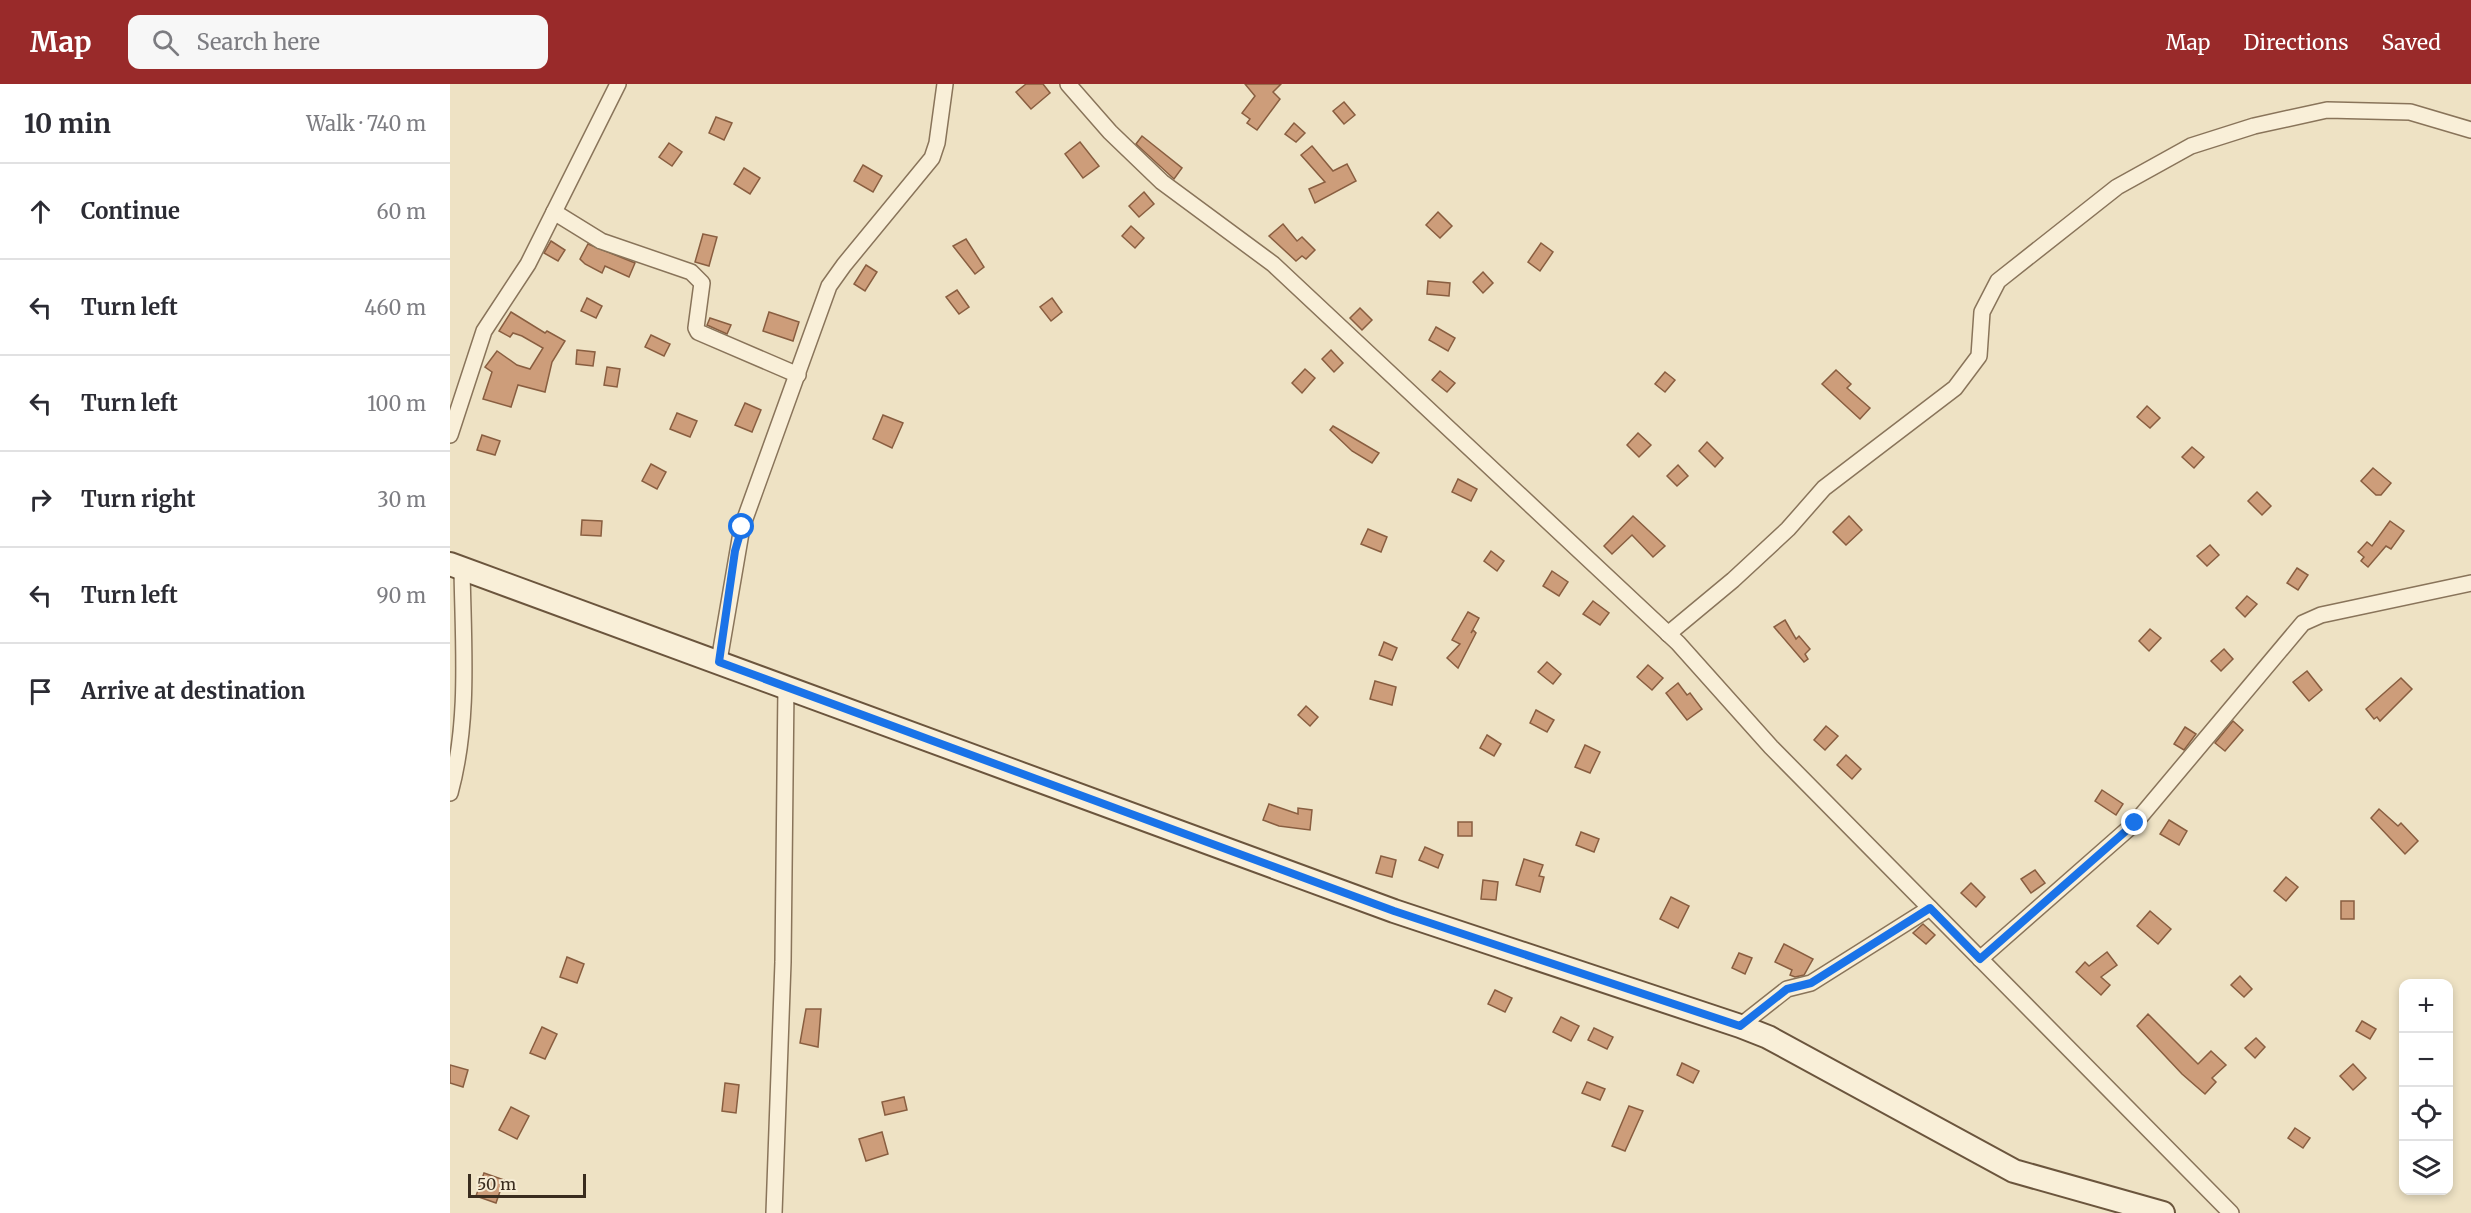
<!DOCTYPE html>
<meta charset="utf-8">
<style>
:root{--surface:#fff;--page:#f7f7f7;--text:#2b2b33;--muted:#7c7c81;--line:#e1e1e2;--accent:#992a2a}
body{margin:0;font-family:Merriweather,serif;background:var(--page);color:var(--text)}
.controls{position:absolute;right:18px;bottom:18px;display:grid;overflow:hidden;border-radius:12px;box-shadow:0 3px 9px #0003}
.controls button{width:54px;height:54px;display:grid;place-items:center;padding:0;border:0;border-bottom:2px solid var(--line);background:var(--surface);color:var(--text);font:30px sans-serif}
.scale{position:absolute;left:18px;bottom:15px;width:118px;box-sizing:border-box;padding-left:6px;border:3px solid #392c1e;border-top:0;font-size:16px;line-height:21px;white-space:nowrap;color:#392c1e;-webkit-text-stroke:4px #f6ecd4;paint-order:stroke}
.stop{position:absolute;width:18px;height:18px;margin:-14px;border:4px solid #1a73e8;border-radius:50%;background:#fff}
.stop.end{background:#1a73e8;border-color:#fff;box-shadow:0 2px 6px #0008}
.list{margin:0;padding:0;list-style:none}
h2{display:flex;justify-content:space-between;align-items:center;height:78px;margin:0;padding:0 24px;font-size:26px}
h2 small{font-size:20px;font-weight:400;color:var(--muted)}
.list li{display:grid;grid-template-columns:39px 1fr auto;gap:18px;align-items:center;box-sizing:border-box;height:96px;padding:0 24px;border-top:2px solid var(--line)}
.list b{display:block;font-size:22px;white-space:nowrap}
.list em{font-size:20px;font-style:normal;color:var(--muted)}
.icon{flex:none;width:33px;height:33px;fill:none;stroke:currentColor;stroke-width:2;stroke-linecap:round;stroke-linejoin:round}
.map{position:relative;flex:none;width:2021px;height:1129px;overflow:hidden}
header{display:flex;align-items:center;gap:36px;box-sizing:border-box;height:84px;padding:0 30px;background:var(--accent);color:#fff}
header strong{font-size:28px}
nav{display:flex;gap:33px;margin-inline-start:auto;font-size:21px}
.search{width:420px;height:54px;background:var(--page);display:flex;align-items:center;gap:15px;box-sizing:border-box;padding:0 21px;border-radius:12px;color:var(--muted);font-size:22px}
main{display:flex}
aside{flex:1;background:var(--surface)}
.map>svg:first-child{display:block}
.building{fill:#cd9d7a;stroke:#895e40;stroke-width:1.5}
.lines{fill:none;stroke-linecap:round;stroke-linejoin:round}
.street-casing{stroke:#89745a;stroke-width:18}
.secondary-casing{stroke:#6b553d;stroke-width:26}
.street{stroke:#f9efd8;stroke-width:15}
.secondary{stroke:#f9efd8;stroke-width:22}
.route{stroke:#1a73e8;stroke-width:8}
</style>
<header>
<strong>Map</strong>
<div class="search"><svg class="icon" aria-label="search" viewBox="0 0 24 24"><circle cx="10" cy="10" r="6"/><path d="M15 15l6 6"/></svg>Search here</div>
<nav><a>Map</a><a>Directions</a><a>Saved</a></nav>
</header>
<main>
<aside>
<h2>10 min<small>Walk · 740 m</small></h2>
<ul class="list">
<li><svg class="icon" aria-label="ahead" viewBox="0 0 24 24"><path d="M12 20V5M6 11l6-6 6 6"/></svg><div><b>Continue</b></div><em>60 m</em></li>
<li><svg class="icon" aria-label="left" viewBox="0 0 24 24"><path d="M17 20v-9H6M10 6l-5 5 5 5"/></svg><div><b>Turn left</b></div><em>460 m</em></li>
<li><svg class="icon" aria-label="left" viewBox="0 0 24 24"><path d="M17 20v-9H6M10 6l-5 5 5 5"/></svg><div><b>Turn left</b></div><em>100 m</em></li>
<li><svg class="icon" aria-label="right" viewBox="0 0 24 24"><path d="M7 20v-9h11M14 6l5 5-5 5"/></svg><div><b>Turn right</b></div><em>30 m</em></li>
<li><svg class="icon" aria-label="left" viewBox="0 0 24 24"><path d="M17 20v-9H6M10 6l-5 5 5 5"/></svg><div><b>Turn left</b></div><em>90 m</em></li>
<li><svg class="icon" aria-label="arrive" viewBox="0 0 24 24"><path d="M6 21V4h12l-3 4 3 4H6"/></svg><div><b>Arrive at destination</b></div></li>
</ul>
</aside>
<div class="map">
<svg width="2021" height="1129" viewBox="0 0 2021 1129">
<rect width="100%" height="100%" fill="#eee2c4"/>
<!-- building -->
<g class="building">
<path d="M576 0H593L600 9 581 25 566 8Z"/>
<path d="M795 0H831L823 8 830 15 807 46 797 39 800 35 792 29 805 12Z"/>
<path d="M894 18 905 31 894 40 883 27Z"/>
<path d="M266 33 282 39 274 56 259 49Z"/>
<path d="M844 39 855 49 846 58 835 50Z"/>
<path d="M692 52 732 84 724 95 686 60Z"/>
<path d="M630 58 649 82 633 94 615 70Z"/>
<path d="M219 59 232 68 222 82 209 73Z"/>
<path d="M862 62 883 87 897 80 906 97 865 119 859 105 875 98 851 71Z"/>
<path d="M413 81 432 92 423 108 404 97Z"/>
<path d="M294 84 310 94 300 110 284 100Z"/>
<path d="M694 108 704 120 689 133 679 122Z"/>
<path d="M988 128 1002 142 990 154 976 141Z"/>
<path d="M833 140 847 157 852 153 865 166 856 175 852 172 846 177 819 152Z"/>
<path d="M681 142 694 154 685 164 672 152Z"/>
<path d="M253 150 267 153 259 182 245 178Z"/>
<path d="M516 155 534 183 525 190 503 162Z"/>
<path d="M101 157 115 166 108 177 94 169Z"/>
<path d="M1091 159 1103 168 1090 187 1078 178Z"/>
<path d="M138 160 185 179 179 193 155 182 152 189 135 180 130 175Z"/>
<path d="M416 181 427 188 415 207 404 200Z"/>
<path d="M1033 188 1043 199 1033 209 1023 198Z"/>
<path d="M978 197 1000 199 999 212 977 210Z"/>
<path d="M507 206 519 223 509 230 496 213Z"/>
<path d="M137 214 152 222 146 234 131 227Z"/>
<path d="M602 214 612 228 601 237 590 223Z"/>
<path d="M910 224 922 236 912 246 900 234Z"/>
<path d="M61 228 95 249 97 247 115 257 102 278 95 308 68 301 61 323 33 315 42 288 35 283 47 267 67 281 80 285 93 264 72 252 63 249 60 253 49 247Z"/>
<path d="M319 228 349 238 343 257 313 247Z"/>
<path d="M260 234 281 241 277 250 257 241Z"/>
<path d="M986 243 1005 254 998 267 979 256Z"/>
<path d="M201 251 220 260 214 272 195 263Z"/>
<path d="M127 266 145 268 143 282 126 280Z"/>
<path d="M881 266 893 279 884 288 872 275Z"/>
<path d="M157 283 170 285 167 303 154 301Z"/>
<path d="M855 285 865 294 852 309 842 299Z"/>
<path d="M1386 286 1401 300 1397 304 1420 324 1410 335 1372 300Z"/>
<path d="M990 287 1005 299 997 308 982 296Z"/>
<path d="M1215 288 1225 296 1215 308 1205 300Z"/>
<path d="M295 319 311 326 302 348 285 341Z"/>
<path d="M1697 322 1710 334 1700 344 1687 333Z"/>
<path d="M227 329 247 337 240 353 220 345Z"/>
<path d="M433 331 453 339 442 364 423 355Z"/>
<path d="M883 342 929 369 922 379 902 367 880 346Z"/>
<path d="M1188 349 1201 361 1189 373 1177 361Z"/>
<path d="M32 351 50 357 45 371 27 366Z"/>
<path d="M1257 358 1273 374 1265 383 1249 367Z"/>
<path d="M1742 363 1754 373 1744 384 1732 373Z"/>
<path d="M201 380 216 388 207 405 192 397Z"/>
<path d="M1228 381 1238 392 1227 402 1217 392Z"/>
<path d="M1923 384 1941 399 1931 411H1926L1911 397Z"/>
<path d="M1008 395 1027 405 1021 417 1002 408Z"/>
<path d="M1807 408 1821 422 1812 431 1798 417Z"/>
<path d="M1183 432 1215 462 1203 473 1182 451 1162 470 1154 462Z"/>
<path d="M1399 432 1412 446 1396 461 1383 448Z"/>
<path d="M132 436 152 437 151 452 131 451Z"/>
<path d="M1940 437 1954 447 1941 465 1936 462 1918 483 1911 477 1914 473 1908 468 1917 458 1922 462Z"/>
<path d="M918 445 937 453 931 468 911 460Z"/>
<path d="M1760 461 1769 471 1757 482 1747 472Z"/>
<path d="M1041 467 1054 477 1047 487 1034 477Z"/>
<path d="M1847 484 1858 491 1848 506 1837 499Z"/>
<path d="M1102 487 1118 498 1109 512 1093 502Z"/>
<path d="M1797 512 1807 520 1795 533 1786 524Z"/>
<path d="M1143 517 1159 529 1150 541 1133 530Z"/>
<path d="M1018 528 1029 534 1021 549 1023 546 1026 549 1008 584 997 574 1010 560 1002 556Z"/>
<path d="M1335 536 1346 555 1349 552 1360 565 1355 570 1358 575 1354 578 1324 543Z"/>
<path d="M1700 545 1711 554 1699 567 1689 557Z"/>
<path d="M934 558 947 564 942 576 929 571Z"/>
<path d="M1774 565 1783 575 1771 587 1761 577Z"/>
<path d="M1097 578 1111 590 1103 600 1088 588Z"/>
<path d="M1198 581 1213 594 1202 606 1187 593Z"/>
<path d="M1857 587 1872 606 1859 617 1843 598Z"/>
<path d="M1951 594 1962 605 1930 637 1927 633 1924 635 1916 625Z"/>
<path d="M925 597 946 603 942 621 920 615Z"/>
<path d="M1228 599 1237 611 1240 609 1252 625 1237 636 1216 609Z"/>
<path d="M856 622 868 633 860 642 848 631Z"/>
<path d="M1086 626 1104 636 1097 648 1080 639Z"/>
<path d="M1783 637 1793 646 1775 667 1765 659Z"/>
<path d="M1376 642 1388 652 1375 666 1364 656Z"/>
<path d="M1735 643 1746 650 1734 666 1724 660Z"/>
<path d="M1037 651 1051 660 1044 672 1030 664Z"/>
<path d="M1135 661 1150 668 1140 689 1125 683Z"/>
<path d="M1396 671 1411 685 1402 695 1387 681Z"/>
<path d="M1652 706 1673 720 1666 731 1645 717Z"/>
<path d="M819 720 848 730V724L862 726 860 746 829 742 813 736Z"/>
<path d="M1929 725 1948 742 1951 739 1968 757 1955 770 1921 734Z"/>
<path d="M1719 736 1737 747 1729 761 1710 750Z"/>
<rect x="1008" y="738" width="14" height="14"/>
<path d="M1131 748 1149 755 1144 768 1126 761Z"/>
<path d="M975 763 993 771 988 784 969 776Z"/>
<path d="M931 772 946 776 942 793 926 789Z"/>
<path d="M1074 775 1093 781 1089 792 1094 793 1090 808 1066 801Z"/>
<path d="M1585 786 1595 799 1581 809 1571 795Z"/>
<path d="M1836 793 1848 803 1836 817 1824 807Z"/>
<path d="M1033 796 1048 798 1046 816 1031 815Z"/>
<path d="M1521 799 1535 813 1526 823 1511 809Z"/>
<path d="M1221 813 1239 822 1228 844 1210 835Z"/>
<rect x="1891" y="817" width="13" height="18"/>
<path d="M1700 827 1721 845 1708 860 1687 842Z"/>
<path d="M1473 840 1485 851 1476 860 1463 849Z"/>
<path d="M1334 860 1363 875 1354 891 1345 893 1340 891 1342 886 1325 878Z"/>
<path d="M1657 868 1667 881 1651 893 1660 901 1651 911 1626 888 1635 878 1639 882Z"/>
<path d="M1289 869 1302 874 1295 890 1282 884Z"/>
<path d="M117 873 134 880 127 899 110 893Z"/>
<path d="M1790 892 1802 905 1794 913 1781 901Z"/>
<path d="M1045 906 1062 914 1055 928 1038 920Z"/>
<path d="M356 925H371L368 963 350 959Z"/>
<path d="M1698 930 1748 980 1761 967 1776 981 1762 994 1766 998 1755 1010 1732 990 1687 942Z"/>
<path d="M1111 933 1129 942 1121 957 1103 948Z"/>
<path d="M1912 937 1926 945 1920 955 1906 947Z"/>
<path d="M92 943 107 950 95 975 80 969Z"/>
<path d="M1144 944 1163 953 1157 965 1138 956Z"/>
<path d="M1806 954 1815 963 1805 974 1795 964Z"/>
<path d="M1232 979 1249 987 1243 999 1227 991Z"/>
<path d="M1903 980 1916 994 1903 1006 1890 992Z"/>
<path d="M0 981 18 986 13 1003 0 999Z"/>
<path d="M1137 998 1155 1005 1150 1016 1132 1009Z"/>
<path d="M275 999 289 1001 286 1029 272 1027Z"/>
<path d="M454 1013 457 1026 435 1031 432 1018Z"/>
<path d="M1179 1022 1193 1027 1175 1067 1162 1062Z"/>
<path d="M61 1023 79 1032 67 1055 49 1046Z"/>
<path d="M1845 1044 1860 1054 1853 1064 1838 1054Z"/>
<path d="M432 1048 438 1070 416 1077 409 1055Z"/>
<path d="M34 1089 54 1096 46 1119 26 1112Z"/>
</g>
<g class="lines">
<defs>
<g id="street">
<path d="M618 0 660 48 712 98 823 180 1228 559 1321 663 1781 1129"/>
<path d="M104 128 151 157 241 188 252 199 246 244 248 248 348 291"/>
<path d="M0 351 34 247 78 180 168 0"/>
<path d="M1218 550 1283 496 1338 445 1374 404 1505 304 1529 272 1532 228 1548 197 1667 103 1741 62 1804 42 1877 26 1960 28 2021 46"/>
<path d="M269 577 292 443 379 202 394 181 482 74 487 59 495 0"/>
<path d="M0 709C20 636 13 559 12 484"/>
<path d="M1530 875 1685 739 1853 539 1871 531 2021 499"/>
<path d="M1290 942 1337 905 1361 899 1480 824"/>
<path d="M324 1129 333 878 336 602"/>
</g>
<path id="secondary" d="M0 480 944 827 1290 942 1318 953 1564 1087 1713 1129"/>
</defs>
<!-- street casing -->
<use href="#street" class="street-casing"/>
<!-- secondary casing -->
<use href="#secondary" class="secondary-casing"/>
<!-- street -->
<use href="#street" class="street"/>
<!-- secondary -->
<use href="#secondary" class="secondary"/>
</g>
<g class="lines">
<!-- route -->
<path class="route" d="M292 443 285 467 269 578 944 827 1290 942 1337 905 1361 899 1480 824 1530 875 1685 739"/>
</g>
</svg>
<div class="controls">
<button>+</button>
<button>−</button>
<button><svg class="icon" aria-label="locate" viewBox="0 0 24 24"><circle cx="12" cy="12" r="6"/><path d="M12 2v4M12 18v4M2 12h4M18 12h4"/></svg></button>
<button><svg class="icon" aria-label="layers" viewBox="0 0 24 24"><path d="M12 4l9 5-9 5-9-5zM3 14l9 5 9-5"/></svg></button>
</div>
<div class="scale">50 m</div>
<div class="stop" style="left:292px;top:443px"></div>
<div class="stop end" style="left:1685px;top:739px"></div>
</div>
</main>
